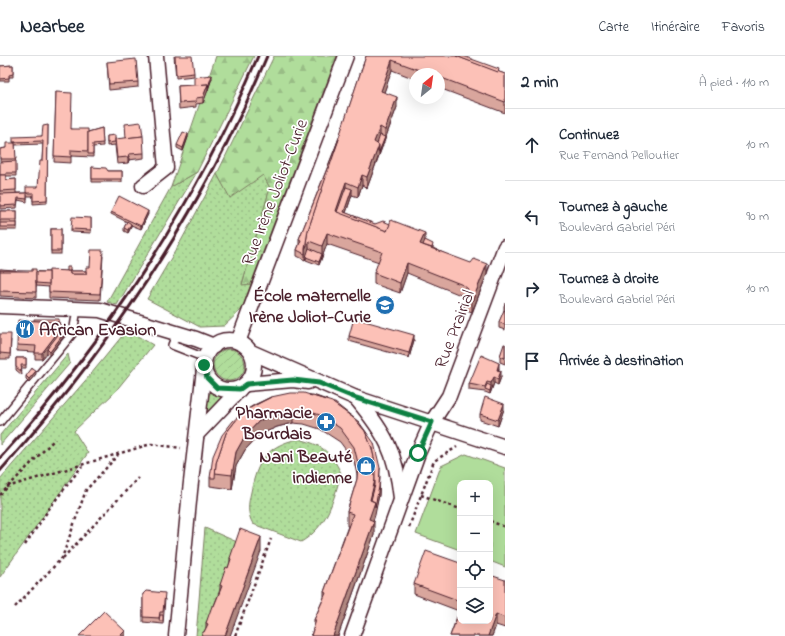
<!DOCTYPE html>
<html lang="fr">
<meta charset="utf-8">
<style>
:root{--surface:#fff;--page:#f6f6f7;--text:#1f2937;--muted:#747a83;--line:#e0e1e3}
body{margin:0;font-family:"Indie Flower",sans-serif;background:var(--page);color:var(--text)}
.controls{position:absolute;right:12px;bottom:12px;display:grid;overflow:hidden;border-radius:8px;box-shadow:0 4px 16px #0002}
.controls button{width:36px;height:36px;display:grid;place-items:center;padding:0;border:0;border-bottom:1px solid var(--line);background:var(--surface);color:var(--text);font:20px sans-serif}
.compass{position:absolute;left:409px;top:12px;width:36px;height:36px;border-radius:50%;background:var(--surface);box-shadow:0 4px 16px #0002;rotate:29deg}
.stop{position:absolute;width:12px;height:12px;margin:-9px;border:3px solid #0b8043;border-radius:50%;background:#fff}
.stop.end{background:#0b8043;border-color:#fff;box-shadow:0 1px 4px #0008}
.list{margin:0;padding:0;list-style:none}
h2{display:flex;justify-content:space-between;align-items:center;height:52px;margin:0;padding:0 16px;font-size:17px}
h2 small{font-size:13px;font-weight:400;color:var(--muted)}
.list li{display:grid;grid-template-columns:26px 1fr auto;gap:12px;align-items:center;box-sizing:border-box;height:72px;padding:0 16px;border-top:1px solid var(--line)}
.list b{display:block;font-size:15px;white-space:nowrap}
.list p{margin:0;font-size:13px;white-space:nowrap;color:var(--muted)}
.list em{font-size:13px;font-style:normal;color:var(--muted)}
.icon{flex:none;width:22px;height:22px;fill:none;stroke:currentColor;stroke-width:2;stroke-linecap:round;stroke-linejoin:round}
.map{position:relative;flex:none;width:505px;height:580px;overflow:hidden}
header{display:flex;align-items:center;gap:24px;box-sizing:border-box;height:56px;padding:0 20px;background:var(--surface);border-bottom:1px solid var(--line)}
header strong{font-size:19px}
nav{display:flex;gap:22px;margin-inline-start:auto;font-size:14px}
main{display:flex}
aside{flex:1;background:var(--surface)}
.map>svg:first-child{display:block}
.grass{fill:url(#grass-dots);stroke:#7d7e63}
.forest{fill:url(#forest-firs);stroke:#7d7e63}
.park{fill:#b0dd9b;stroke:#7d7e63}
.garden{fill:url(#garden-furrows);stroke:#7d7e63}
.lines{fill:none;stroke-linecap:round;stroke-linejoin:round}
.service-casing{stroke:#4a1f2b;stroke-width:10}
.minor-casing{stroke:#4a1f2b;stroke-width:17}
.path{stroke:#4a1f2b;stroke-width:2.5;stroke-dasharray:3 3;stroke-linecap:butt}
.service{stroke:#fff;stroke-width:7}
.minor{stroke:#fff;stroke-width:14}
.rail{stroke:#4a1f2b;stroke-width:3}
.wall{fill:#d9a69d;stroke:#4a1f2b;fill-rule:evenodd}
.shaded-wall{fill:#b08780;stroke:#4a1f2b}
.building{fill:#fcc1b7;stroke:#4a1f2b}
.route{stroke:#0b8043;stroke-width:5}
.labels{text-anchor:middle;stroke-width:3.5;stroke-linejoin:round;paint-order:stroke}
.street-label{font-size:18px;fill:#4a1f2b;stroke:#fff}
.poi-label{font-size:18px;font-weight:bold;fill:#4a1f2b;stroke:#fff;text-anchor:end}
</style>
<header>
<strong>Nearbee</strong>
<nav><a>Carte</a><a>Itinéraire</a><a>Favoris</a></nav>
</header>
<main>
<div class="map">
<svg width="505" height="580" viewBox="0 0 505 580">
<defs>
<pattern id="grass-dots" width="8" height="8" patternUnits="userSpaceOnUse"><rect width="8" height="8" fill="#b0dd9b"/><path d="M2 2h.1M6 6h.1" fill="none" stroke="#99bd86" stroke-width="1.8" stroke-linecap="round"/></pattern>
<pattern id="forest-firs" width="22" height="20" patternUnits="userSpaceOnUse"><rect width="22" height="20" fill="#b0dd9b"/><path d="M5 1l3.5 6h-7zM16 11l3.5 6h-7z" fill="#99bd86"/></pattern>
<pattern id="garden-furrows" width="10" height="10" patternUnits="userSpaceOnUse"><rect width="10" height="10" fill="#b0dd9b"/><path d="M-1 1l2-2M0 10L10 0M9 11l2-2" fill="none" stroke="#99bd86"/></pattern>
</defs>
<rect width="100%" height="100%" fill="#fff"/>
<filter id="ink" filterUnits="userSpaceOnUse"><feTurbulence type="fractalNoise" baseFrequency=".025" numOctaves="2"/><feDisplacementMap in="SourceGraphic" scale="8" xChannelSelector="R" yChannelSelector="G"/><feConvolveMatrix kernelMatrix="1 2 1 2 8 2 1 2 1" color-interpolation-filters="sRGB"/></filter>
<g filter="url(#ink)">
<!-- grass -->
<g class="grass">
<path d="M197 116 117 249 107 246 171 131Z"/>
<path d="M217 118 230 141 263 118 270 132 242 228H251L242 253 224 270 200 271 147 243 181 185Z"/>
<path d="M127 274 153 289 114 337 74 375 88 397 0 521V423L91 318Z"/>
<path d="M68 298 70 307 0 389V379Z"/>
<path d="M208 334 226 342 201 364Z"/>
<path d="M298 383C321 388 331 396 341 417 334 444 327 471 301 486L253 468C247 458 248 448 251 436 257 406 266 390 298 383Z"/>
<path d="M205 472 237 486 203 580H196Z"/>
</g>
<!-- forest -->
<g class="forest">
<path d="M216 0H254L197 116 171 131Z"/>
<path d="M274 0H337L251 228 242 229 270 132 263 119 230 142 217 118Z"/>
</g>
<!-- park -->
<path class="park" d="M466 398 505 412V511L490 505V427H460V494L416 478 441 410Z"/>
<!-- garden -->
<circle class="garden" cx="229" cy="309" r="16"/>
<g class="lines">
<defs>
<g id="service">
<path d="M177 277 172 289 205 302"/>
<path d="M0 366 73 277 77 253"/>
</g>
<g id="minor">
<path d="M143 130 166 112 156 0"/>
<path d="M0 250 100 254 196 283 214 290"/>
<circle cx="229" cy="309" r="25"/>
<path d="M238 286 346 0"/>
<path d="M251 296 356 342 505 391"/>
<path d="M247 328 293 324 308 326"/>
<path d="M356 342C385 377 396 396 401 442"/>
<path d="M197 378 240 333"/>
<path d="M176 580 190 435 204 313"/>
<path d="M352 580 418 397 432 366 449 340 505 191"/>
</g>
</defs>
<!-- service casing -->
<use href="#service" class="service-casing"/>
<!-- minor casing -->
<use href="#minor" class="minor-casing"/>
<!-- path -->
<g class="path">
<path d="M7 431 151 388 181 392"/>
<path d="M0 439 55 383"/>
<path d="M421 439 460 453"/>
<path d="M490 465 505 471"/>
<path d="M409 471 434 405 457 391"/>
<path d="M25 489 51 450 82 410"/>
<path d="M63 502 138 422"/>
<path d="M15 551 62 502 86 434 118 399"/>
<path d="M235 580 271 483"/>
</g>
<!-- service -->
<use href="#service" class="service"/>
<!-- minor -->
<use href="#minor" class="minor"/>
<!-- rail -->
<g class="rail">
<path d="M0 402C107 284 196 147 258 0"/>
<path d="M0 415C111 291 203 153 267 0"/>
</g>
</g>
<!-- wall -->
<g class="wall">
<path d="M174 0 194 17V20L176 22Z"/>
<path d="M366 0 499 16 505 18V57L439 32V18H415V23L392 14 384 36 397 51 367 132 362 129 358 141 352 139 346 157 375 168 425 184 433 191V192L487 218 472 256 464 253 465 241 463 240 407 217 400 237 374 228V217L379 206 327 188 319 209 306 204V202L305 204 297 200V194L299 189V183L339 82Z"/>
<path d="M107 6 138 26V31L109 34Z"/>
<path d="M13 9V21H9V25H0V10Z"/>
<path d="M212 22 203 47 196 48V51L179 53 178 30 194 29Z"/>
<path d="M56 36 71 73 88 76 102 72 103 90 93 91V101L71 100V107L54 106Z"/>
<path d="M48 69 47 147 33 148V140H27V146L18 144 17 152 0 153V93L6 92 13 87 42 80ZM43 88 42 105 38 131 26 137H16V123L6 124V120H16L15 89Z"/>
<path d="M107 80 144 97V102L129 104 128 107 117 108 115 89 107 90Z"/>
<path d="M188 81 183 95 177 92V89Z"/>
<path d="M92 111 108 115H122V126H92Z"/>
<rect x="0" y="155" width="17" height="19"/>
<path d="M111 156 148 158 141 173 131 169V171L128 177 124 175V172L127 166 111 158Z"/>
<path d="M91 162V177L71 176V173Z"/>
<rect x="51" y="173" width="10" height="25"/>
<path d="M103 200 100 244 49 242V231L36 230V218V242L0 240V213L16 215 49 216 70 215H86Z"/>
<path d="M505 247V274L499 272V266L504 255V250Z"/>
<path d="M59 266 61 275 64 280 50 299 47 297 42 303H35V296L17 295V289Z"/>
<path d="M0 278 11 284 10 303H0Z"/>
<path d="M349 280 414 284 409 302 349 285Z"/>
<path d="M505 288V308L500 306V300Z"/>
<path d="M16 302H26V312H21L22 319 16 314Z"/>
<path d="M499 312V314L501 321 498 329 494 327 490 338 485 336 469 334V328Z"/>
<path d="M36 318 29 326 26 323V320Z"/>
<path d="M271 341 359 366 380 420 379 439 373 464 374 479 338 580H311L314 569V564L324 541V536L348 470H347V456L357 423V419L354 405 340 386 320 373 304 368 293 367 277 371 259 379 245 394 236 410 232 433 210 430V422Z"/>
<path d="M504 353 498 370 480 364V358Z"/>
<path d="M261 495 204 576 206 572V567L214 550 220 535V529L230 508V502Z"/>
<path d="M460 507V565L505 524V572L496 569 492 580H450L459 555 414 538V528Z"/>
<path d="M143 538 165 543 163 568 143 566Z"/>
</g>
<!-- shaded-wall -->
<g class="shaded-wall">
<path d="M392 4V14L381 45V35Z"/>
<path d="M212 19V22L208 34V31Z"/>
<path d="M208 28V34L203 47V41Z"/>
<path d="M397 41V51L379 99V96L385 81V74Z"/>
<path d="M380 71V82L375 94 374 86Z"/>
<path d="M188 78V81L183 95V92Z"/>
<path d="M379 89V99L367 132V121Z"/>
<path d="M129 98V104L128 107V101Z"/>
<path d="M362 119V129L358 141V131Z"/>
<path d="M346 126V137L338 161 336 155Z"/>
<path d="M352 133V139L344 162V156Z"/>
<path d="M148 155V158L141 173V170Z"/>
<path d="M131 168V171L128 177V174Z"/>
<path d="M327 177V188L319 209V206L322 198V190Z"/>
<path d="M425 177V187L421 196 420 188Z"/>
<path d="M309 185V195L305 204V193Z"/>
<path d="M407 207V217L400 237V227Z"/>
<path d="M487 208V218L472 256V246Z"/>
<path d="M61 272V278L47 293V297L42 303V297Z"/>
<path d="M64 277V280L50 299V296Z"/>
<path d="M414 279V284L409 302V297Z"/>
<path d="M499 307V312L497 319V314Z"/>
<path d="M36 315V318L29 326V323Z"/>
<path d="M501 315V321L498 329V323Z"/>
<path d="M494 321V327L490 338V335L491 330V327Z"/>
<path d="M504 348V353L498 370V364Z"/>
<path d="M293 354V367L277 371 259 379 245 394 236 410 232 433V419L236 396 245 380 259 365 277 357Z"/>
<path d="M380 412 379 439 375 459 369 477V463Z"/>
<path d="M375 424V438L370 450V444Z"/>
<path d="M374 465V479L338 580H333Z"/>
<path d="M261 481V495L230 580H225Z"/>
<path d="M496 558V569L492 580H488Z"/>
<path d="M125 575V580H120Z"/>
</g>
<!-- building -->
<g class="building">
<path d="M175 0H192L194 17 176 19Z"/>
<path d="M366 0H456L505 18V46L439 21V18H430L392 4 381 35 397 41 385 74 380 71 374 86 379 89 367 121 362 119 358 131 346 126 336 155 387 175 391 164 425 177 420 188 471 207 474 203 487 208 472 246 464 242 468 233 463 229 407 207 400 227 374 217 382 196 327 177 322 190 309 185 305 193 308 174Z"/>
<path d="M456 0H463L499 13 498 16Z"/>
<path d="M136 3 138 26 109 28 107 6Z"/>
<path d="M13 9V18L9 19V22L0 23V10Z"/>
<path d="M212 19 208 31V28L194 29V21Z"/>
<path d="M208 28 203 41 196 42V46L179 47 178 30Z"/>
<path d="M56 36 72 37 71 73H88V95L71 94V101L54 100Z"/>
<path d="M141 66 143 80 126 82 125 68Z"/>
<path d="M48 69 47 144 33 145V137H26V131H38L40 105H42L43 85 13 86V81L42 80 43 70Z"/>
<path d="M102 72 103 87 93 88V98H88V76Z"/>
<path d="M183 76 188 78 183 92 177 89Z"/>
<path d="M115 79V86L107 87V80Z"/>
<path d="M380 79 385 81 379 96V89L377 88Z"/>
<path d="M143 80 144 97 129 98 128 101 117 102 115 83Z"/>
<path d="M339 83 308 174 305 193V198L297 194 301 184 299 183Z"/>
<path d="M6 87H15L16 103H0V93L6 92Z"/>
<path d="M16 105V117H6V119H0V106Z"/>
<path d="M92 111 106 112 108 115H122V123H92Z"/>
<path d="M0 119H6V124L16 123V134L0 135Z"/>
<path d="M346 131 352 133 344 156 375 168 383 165 390 168 387 175 337 156Z"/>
<path d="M27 137V143L18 142 17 149 0 150V138Z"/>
<path d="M119 140 148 155 141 170 111 156Z"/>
<rect x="0" y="155" width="17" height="9"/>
<path d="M72 161 91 162V174L71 173Z"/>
<path d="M127 165 131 168 128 174 124 172Z"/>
<rect x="0" y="167" width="17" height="4"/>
<rect x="51" y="173" width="10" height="22"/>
<path d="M425 184 433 188 432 192 423 189Z"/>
<path d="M309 192 322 198 319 206 306 201Z"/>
<path d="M91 194H103L100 238 49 236V214L70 215V218H86V211H90Z"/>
<path d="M67 211H70V215H86V218H70V215H67Z"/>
<path d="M0 213 16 214V215H0Z"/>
<path d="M32 213H36V236L0 235V215H32Z"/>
<path d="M36 216H49V228L36 227Z"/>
<path d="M504 254 505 255V269L499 266Z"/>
<path d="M354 262 414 279 409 297 349 280Z"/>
<path d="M34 263H59V266L34 265Z"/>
<path d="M18 264 59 266 61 272 42 297H35L36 290 17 289Z"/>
<path d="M61 275 64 277 50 296 47 293Z"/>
<path d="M0 278H11L10 298 0 297Z"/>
<path d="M504 288H505V302L500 300Z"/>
<path d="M481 299 499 307 497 314 501 315 498 323 494 321 491 327 487 326 485 331 469 328Z"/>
<path d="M16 302H26V309H21L22 316 16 311Z"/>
<path d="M32 312 36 315 29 323 26 320Z"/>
<path d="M487 328 491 330 490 335 485 333Z"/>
<path d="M290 337H304L332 346 355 363 365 375 372 392 375 406V424L370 444 375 446 369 463 374 465 333 580H311L316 564H314L326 537 324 536 353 458 347 456 357 423 358 407 354 391 340 372 320 359 304 354H293L277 357 259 365 245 380 236 396 232 419 215 417 216 407 226 377 237 363 249 352 271 341Z"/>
<path d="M309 339H313L327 344Z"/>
<path d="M271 341 250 352 254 349Z"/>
<path d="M485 341 504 348 498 364 480 358Z"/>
<path d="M333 347H335L359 366 374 387 380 412 379 431 375 451V446L371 444 375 429V406L372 392 365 375 355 363Z"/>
<path d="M249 352 237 363 226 377 216 407 215 422H210L213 400 222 379 233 365Z"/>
<path d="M240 473 261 481 225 580H201L203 576H204L208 568 206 567 212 550H214L222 530 220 529 226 511 228 512 231 503 230 502Z"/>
<path d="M426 495 460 507V545L414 528Z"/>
<path d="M490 519 505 524V562L496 558 488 580H450L460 554V565H490Z"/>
<path d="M146 535 165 537 163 556H160L159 562 143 561V538Z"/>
<path d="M104 555 125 575 120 580H79Z"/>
<path d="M160 559H163V565H159Z"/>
</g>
</g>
<g class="lines" filter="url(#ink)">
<!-- route -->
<path class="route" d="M204 309 207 322 217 332 240 333 247 328 293 324 319 327 356 342 432 366 418 397"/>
</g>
<!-- icons -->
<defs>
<symbol id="school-disc" viewBox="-11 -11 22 22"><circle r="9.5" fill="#1f6fb2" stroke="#fff"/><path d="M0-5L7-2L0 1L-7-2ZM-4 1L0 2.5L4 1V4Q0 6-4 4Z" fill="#fff"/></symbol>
<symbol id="restaurant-disc" viewBox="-11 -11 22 22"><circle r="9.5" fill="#1f6fb2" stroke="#fff"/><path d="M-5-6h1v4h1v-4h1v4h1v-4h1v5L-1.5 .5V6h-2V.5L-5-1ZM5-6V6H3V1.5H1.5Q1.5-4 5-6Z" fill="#fff"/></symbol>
<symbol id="pharmacy-disc" viewBox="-11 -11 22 22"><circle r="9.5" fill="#1f6fb2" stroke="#fff"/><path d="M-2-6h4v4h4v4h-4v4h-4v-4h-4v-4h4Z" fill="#fff"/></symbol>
<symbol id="shop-disc" viewBox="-11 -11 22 22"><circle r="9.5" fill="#1f6fb2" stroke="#fff"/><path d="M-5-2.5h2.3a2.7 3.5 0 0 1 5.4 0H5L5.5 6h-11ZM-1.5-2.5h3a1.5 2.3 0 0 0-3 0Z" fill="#fff"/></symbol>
</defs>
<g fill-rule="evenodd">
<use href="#school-disc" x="374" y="238" width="22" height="22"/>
<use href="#restaurant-disc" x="14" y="262" width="22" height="22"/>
<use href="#pharmacy-disc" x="315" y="355" width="22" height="22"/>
<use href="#shop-disc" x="355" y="399" width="22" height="22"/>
</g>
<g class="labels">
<!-- street labels -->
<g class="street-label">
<text transform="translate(274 136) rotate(-69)" y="6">Rue Irène Joliot-Curie</text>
<text transform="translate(454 273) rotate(-69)" y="6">Rue Prairial</text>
</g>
<!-- poi labels -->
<g class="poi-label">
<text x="371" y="245">École maternelle<tspan x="371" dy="21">Irène Joliot-Curie</tspan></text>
<text x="39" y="279" text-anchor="start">African Evasion</text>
<text x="312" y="362">Pharmacie<tspan x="312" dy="21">Bourdais</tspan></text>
<text x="352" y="406">Nani Beauté<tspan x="352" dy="21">indienne</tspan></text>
</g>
</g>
</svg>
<div class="controls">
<button>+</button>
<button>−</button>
<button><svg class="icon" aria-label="locate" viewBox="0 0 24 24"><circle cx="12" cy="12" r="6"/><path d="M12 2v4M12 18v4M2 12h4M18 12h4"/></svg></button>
<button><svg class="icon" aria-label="layers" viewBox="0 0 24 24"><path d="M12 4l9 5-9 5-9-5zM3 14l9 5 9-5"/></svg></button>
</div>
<svg class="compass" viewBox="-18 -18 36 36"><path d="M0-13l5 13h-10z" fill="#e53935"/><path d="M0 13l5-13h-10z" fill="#747a83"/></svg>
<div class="stop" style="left:418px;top:397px"></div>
<div class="stop end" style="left:204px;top:309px"></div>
</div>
<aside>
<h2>2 min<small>À pied · 110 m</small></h2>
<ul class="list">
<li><svg class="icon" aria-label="ahead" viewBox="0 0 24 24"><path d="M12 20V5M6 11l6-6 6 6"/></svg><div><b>Continuez</b><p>Rue Fernand Pelloutier</p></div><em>10 m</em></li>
<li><svg class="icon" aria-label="left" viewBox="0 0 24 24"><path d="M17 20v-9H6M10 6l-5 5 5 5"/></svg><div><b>Tournez à gauche</b><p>Boulevard Gabriel Péri</p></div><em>90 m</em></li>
<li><svg class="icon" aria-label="right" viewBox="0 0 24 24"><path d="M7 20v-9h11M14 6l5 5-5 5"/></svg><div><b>Tournez à droite</b><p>Boulevard Gabriel Péri</p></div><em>10 m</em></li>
<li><svg class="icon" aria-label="arrive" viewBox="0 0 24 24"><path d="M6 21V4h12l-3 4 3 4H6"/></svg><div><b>Arrivée à destination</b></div></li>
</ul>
</aside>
</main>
